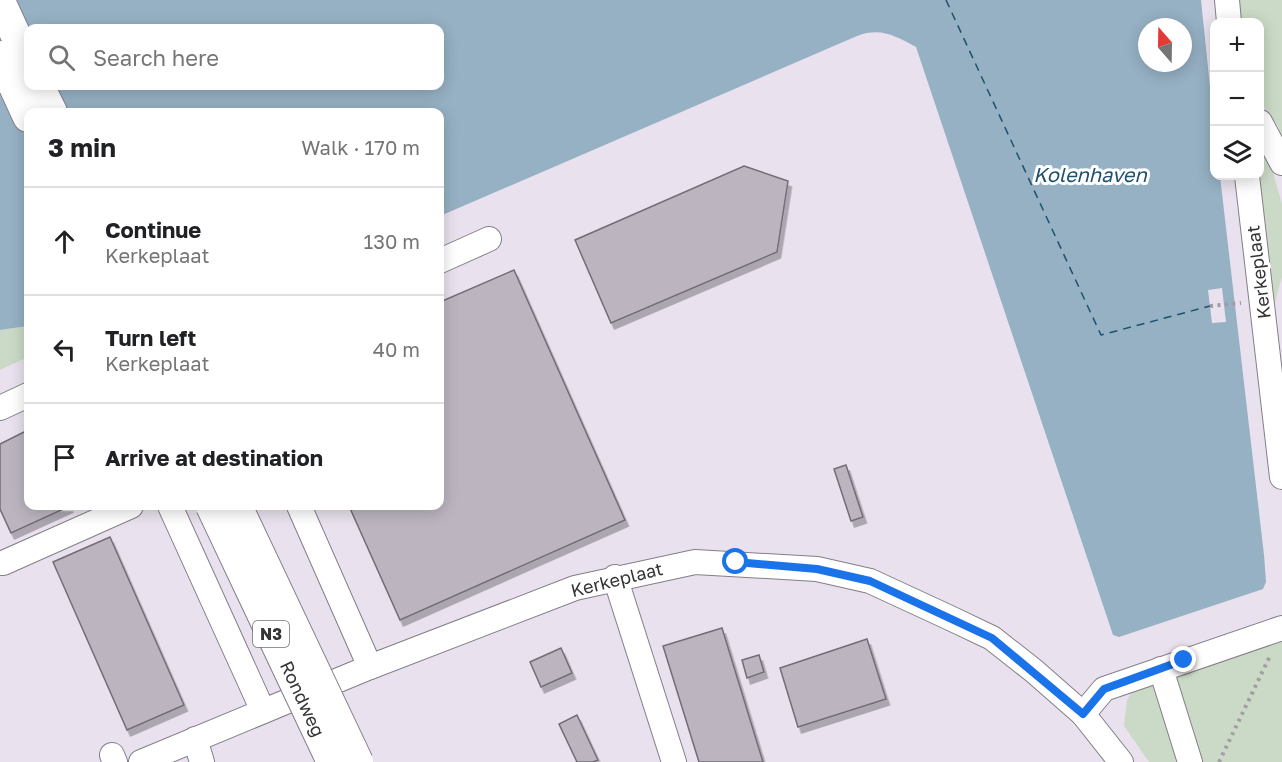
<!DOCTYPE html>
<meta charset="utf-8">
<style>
:root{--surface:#fff;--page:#f6f6f6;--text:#202124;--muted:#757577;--line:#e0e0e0}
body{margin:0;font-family:"Golos Text",sans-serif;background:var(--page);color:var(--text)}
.controls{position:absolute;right:18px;top:18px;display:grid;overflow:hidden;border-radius:12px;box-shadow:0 3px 15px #0003}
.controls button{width:54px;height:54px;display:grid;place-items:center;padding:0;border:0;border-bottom:2px solid var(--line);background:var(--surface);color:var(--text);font:30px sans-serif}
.compass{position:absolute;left:1138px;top:18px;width:54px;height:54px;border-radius:50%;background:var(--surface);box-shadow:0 3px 15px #0003;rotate:340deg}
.stop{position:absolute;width:18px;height:18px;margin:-14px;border:4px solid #1a73e8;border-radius:50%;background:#fff}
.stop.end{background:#1a73e8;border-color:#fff;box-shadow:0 2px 6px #0008}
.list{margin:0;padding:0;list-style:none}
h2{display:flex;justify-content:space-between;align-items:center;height:78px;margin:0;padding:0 24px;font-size:26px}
h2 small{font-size:20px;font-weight:400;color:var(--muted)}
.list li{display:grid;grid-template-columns:39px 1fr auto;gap:18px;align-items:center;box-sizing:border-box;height:108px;padding:0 24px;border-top:2px solid var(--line)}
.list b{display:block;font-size:22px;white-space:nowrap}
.list p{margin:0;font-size:20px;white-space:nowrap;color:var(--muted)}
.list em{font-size:20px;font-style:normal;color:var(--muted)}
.icon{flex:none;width:33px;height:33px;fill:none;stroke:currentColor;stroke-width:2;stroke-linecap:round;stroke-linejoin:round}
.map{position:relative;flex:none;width:1282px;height:762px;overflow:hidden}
.search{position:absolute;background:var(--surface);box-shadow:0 3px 15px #0003;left:24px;top:24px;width:420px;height:66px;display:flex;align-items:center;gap:15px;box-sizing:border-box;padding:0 21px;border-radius:12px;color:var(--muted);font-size:22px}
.panel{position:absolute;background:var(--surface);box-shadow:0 3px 15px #0003;left:24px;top:108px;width:420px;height:402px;border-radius:12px}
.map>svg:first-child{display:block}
.green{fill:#cbdac6}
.water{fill:#96b1c4;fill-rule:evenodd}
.pier{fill:#e9e2ee}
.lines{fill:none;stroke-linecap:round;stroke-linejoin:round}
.ferry{stroke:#1f506c;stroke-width:1.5;stroke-dasharray:8 6;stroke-linecap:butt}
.building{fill:#bcb5c0;stroke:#736d77;stroke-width:1.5;filter:url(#shadow)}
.minor-casing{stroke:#847e88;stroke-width:26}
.major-casing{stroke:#847e88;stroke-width:32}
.path{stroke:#a29da5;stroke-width:4;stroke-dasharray:3 4.5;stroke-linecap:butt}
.minor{stroke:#fff;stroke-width:24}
.major{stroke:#fff;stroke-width:30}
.major-bridge-casing{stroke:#847e88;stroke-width:32;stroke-linecap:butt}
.major-bridge{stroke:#fff;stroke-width:30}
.route{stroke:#1a73e8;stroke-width:8}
.labels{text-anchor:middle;stroke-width:6;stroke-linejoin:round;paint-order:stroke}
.shield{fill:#fff;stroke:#727073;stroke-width:1.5}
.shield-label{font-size:16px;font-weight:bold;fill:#363337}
.street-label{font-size:18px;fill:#363337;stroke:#fff}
.water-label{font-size:20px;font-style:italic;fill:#1f506c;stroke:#fff}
</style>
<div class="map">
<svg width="1282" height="762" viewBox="0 0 1282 762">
<defs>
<filter id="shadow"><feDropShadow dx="3.5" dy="6" stdDeviation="0" flood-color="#0004"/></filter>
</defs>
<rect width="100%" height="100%" fill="#e9e2ee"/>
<!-- green -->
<g class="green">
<path d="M1236 0H1282V137L1278 126 1260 102V22H1238Z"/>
<path d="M1260 146 1269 158 1282 204V277L1270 319 1252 176H1260Z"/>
<path d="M28 326V357L0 370V330Z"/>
<path d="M1282 640V762H1149L1124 726 1127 700 1133 690Z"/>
</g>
<!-- water -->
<path class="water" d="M0 0H1201L1214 125V176H1220L1264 555 1266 582 1263 589 1119 637 1113 635 916 47C895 36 881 27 857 36L440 216V112H28V326L0 330ZM1147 27H1183V63H1147ZM28 28H440V86H28Z"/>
<!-- pier -->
<path class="pier" d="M1222 288 1226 322 1212 323 1208 290Z"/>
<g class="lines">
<!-- ferry -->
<path class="ferry" d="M946 0 1101 335 1210 306"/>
</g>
<!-- building -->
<g class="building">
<path d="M744 166 788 181 777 252 611 323 575 240Z"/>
<path d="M514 270 625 520 400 620 349 506H440V302Z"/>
<path d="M28 430V506H70L11 533 0 509V444Z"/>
<path d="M846 465 863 517 851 521 834 469Z"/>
<path d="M110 537 184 705 127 730 53 562Z"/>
<path d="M722 628 763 762H699L663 646Z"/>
<path d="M867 639 886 699 798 727 780 668Z"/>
<path d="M561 648 572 673 541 687 530 662Z"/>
<path d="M759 655 764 672 747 678 742 660Z"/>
<path d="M577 715 598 760 593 762H577L559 724Z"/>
</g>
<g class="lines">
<defs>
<g id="minor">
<path d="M1227 0 1229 22"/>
<path d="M1260 122 1282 163"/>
<path d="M1247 176 1282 477"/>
<path d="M440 261 489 239"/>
<path d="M0 408 28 395"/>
<path d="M170 506 263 711"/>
<path d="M299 506 370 667"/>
<path d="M3 563 131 506"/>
<path d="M615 577 674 762"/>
<path d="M1161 669 1190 762"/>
<path d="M1083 714 1104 689 1282 628"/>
<path d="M195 739 202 762"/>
<path d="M112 755 115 762"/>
<path d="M141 762 370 667 575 588 695 562 817 569 870 581 950 618 992 638 1034 671 1083 714 1121 762"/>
</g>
<g id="major">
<path d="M0 1 28 62"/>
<path d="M0 56 28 117"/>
<path d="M39 86 52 112"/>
</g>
</defs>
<!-- minor casing -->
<use href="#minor" class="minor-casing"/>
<!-- major casing -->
<use href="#major" class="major-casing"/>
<!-- path -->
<g class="path">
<path d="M1210 306 1241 303"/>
<path d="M1219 762 1271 654"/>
</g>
<!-- minor -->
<use href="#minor" class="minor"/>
<!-- major -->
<use href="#major" class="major"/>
<defs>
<g id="major-bridge">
<path d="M211 506 332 762"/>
<path d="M237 506 358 762"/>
</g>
</defs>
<!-- major-bridge casing -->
<use href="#major-bridge" class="major-bridge-casing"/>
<!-- major-bridge -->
<use href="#major-bridge" class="major-bridge"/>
</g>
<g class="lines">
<!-- route -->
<path class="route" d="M736 562 817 569 870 581 992 638 1083 714 1104 689 1184 660"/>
</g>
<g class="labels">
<!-- shield labels -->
<rect class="shield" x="253" y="621" width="36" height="26" rx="4.5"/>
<g class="shield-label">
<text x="271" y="640">N3</text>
</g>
<!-- street labels -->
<g class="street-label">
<text transform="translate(1259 272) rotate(-97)" y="6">Kerkeplaat</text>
<text transform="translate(617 580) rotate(-14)" y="6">Kerkeplaat</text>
<text transform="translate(302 699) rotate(65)" y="6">Rondweg</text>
</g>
<!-- water labels -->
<g class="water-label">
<text x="1090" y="182">Kolenhaven</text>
</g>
</g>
</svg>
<div class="controls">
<button>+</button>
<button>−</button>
<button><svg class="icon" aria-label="layers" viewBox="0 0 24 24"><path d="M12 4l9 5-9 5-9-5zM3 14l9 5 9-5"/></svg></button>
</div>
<svg class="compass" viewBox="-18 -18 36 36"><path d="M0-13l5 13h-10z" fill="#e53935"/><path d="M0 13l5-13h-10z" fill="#757577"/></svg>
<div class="stop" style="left:736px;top:562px"></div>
<div class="stop end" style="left:1184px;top:660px"></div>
<div class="search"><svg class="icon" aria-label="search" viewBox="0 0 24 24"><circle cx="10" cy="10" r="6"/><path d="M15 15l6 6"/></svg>Search here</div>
<section class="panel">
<h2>3 min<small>Walk · 170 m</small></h2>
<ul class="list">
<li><svg class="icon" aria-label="ahead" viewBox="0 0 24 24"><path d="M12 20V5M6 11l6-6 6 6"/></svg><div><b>Continue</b><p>Kerkeplaat</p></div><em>130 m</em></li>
<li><svg class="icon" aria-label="left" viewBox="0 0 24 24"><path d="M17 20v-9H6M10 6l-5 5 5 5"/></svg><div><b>Turn left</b><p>Kerkeplaat</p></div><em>40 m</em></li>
<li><svg class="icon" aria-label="arrive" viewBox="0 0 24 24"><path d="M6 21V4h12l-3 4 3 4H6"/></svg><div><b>Arrive at destination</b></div></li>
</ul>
</section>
</div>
